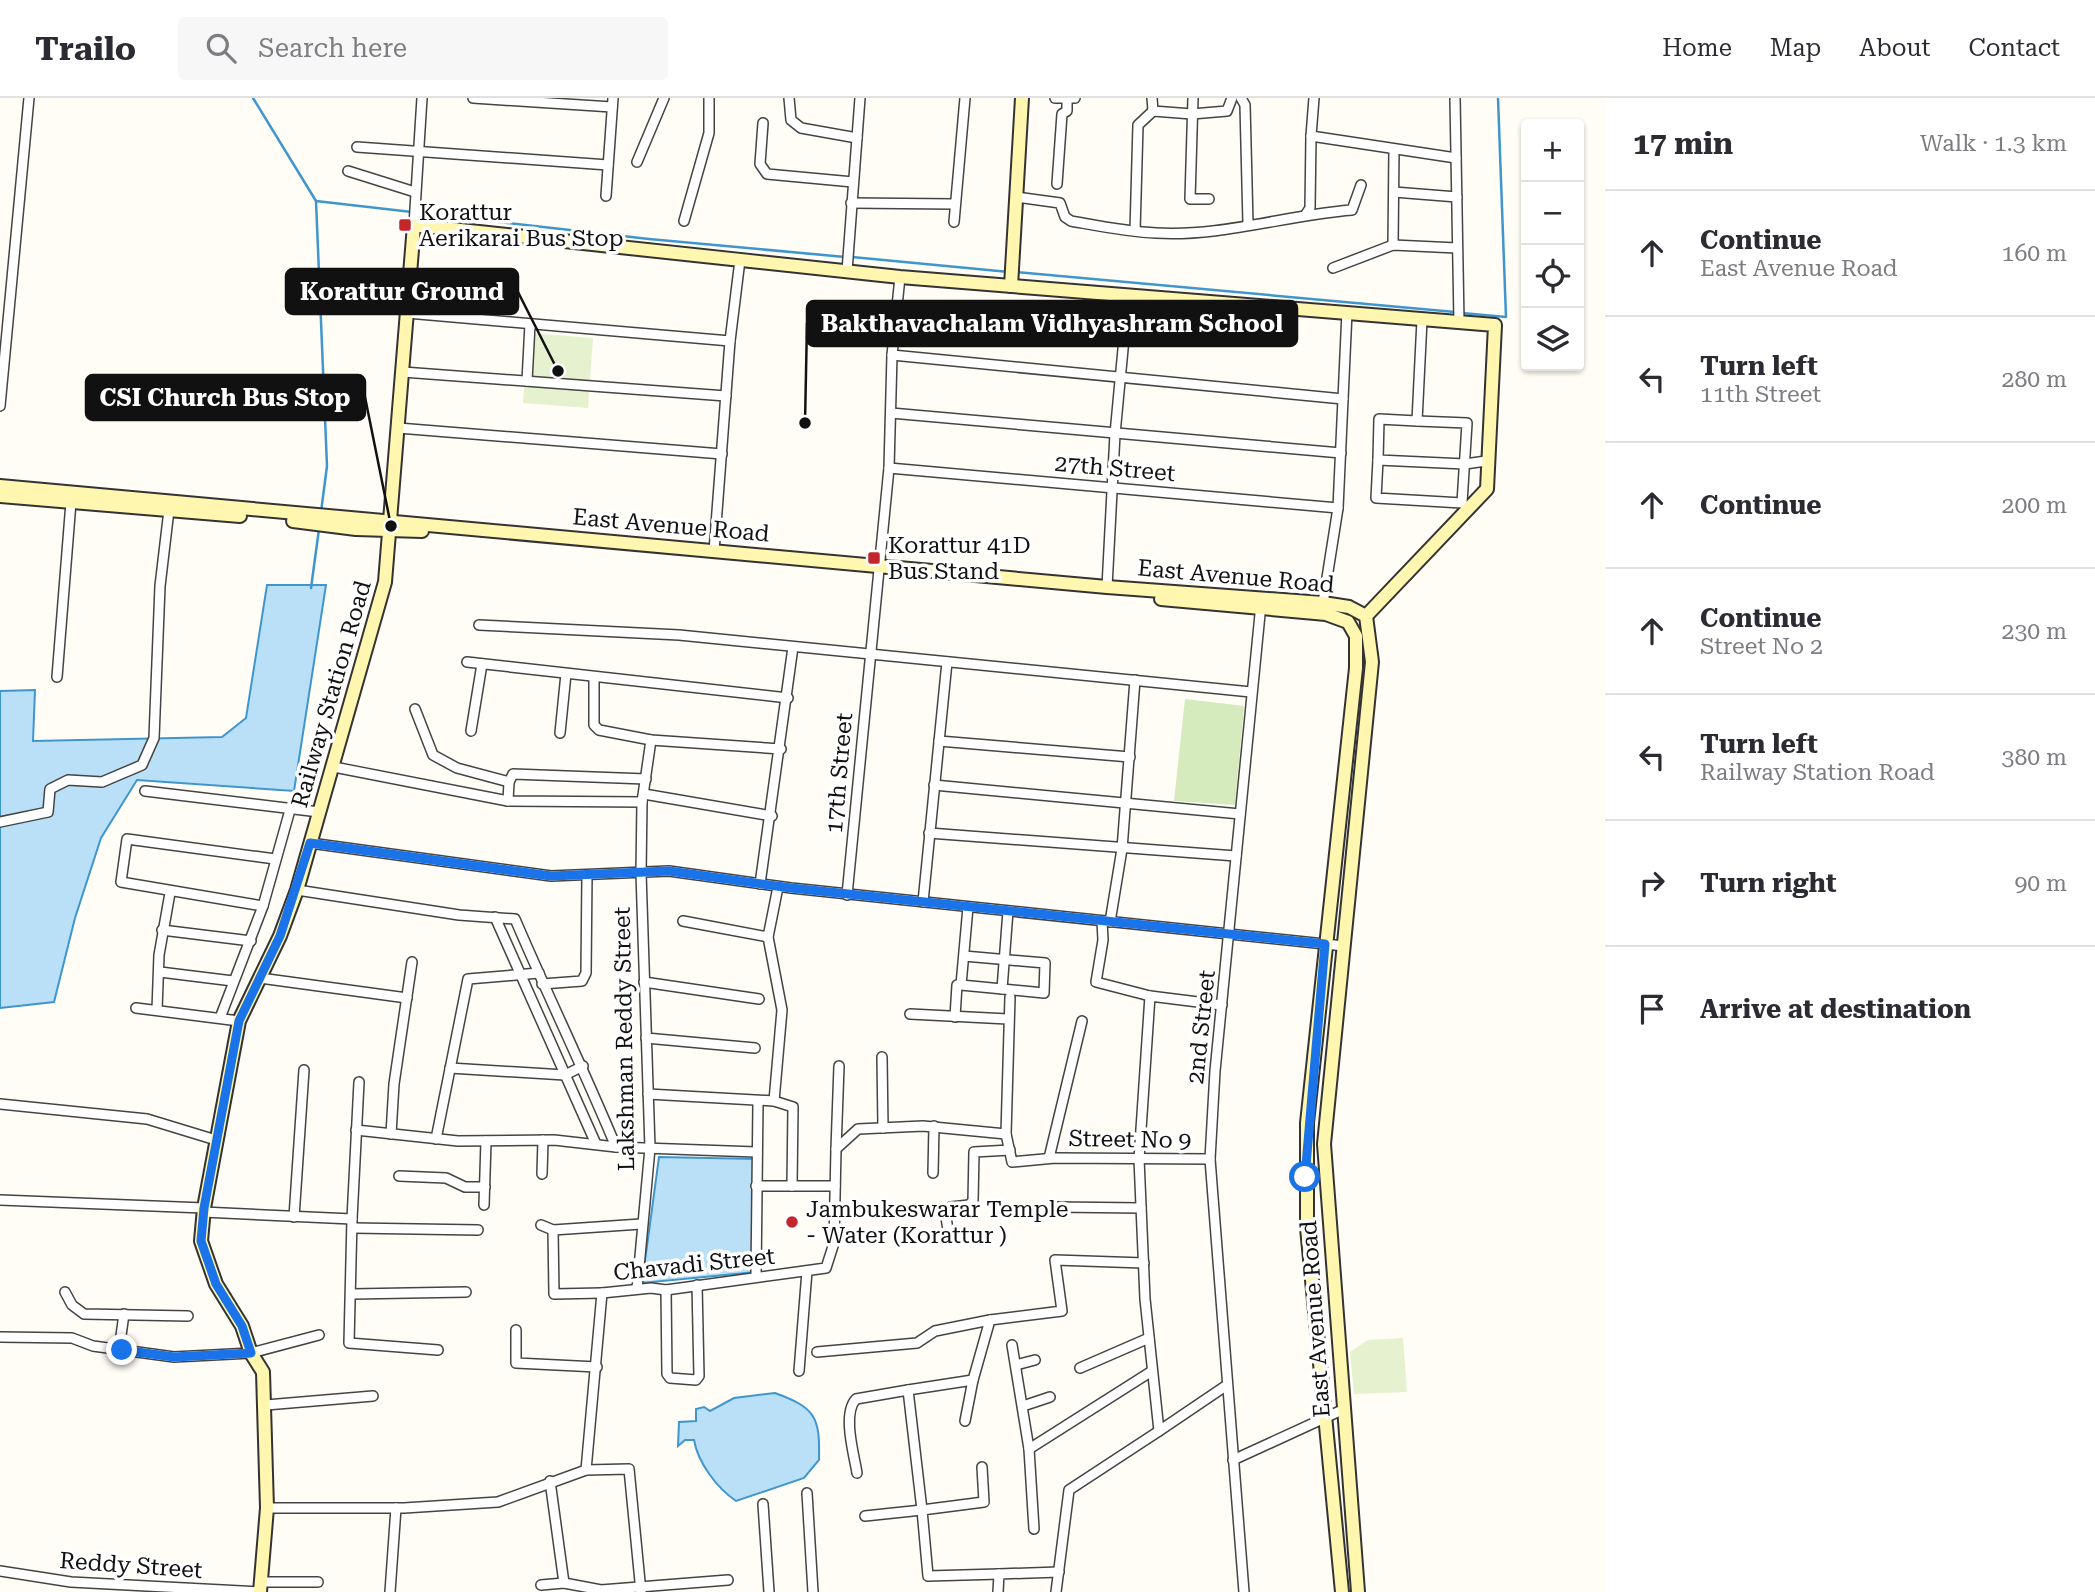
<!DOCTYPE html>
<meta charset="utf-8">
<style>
:root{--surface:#fff;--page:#f7f7f7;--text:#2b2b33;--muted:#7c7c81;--line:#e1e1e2}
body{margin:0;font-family:"Roboto Serif",serif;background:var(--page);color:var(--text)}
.controls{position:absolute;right:21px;top:21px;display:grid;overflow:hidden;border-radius:7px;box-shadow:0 2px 5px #0004}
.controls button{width:63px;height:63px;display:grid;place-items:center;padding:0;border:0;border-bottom:2px solid var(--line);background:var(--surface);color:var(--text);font:35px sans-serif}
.stop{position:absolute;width:21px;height:21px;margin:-16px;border:5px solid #1a73e8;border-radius:50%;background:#fff}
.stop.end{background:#1a73e8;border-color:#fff;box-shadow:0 2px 7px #0008}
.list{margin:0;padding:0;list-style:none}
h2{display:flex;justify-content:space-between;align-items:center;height:91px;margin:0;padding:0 28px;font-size:30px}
h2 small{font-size:23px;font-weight:400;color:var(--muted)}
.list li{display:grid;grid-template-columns:46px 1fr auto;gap:21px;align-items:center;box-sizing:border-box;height:126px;padding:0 28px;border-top:2px solid var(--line)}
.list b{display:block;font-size:26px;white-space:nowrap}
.list p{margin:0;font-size:23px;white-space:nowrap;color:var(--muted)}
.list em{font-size:23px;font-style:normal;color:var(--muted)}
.icon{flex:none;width:38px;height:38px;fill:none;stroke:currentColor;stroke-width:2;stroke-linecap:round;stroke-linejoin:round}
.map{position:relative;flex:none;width:1605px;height:1494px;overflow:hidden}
header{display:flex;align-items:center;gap:42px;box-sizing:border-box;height:98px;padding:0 35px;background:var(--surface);border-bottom:2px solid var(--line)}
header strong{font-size:33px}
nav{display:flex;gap:38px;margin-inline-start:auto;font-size:24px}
.search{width:490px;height:63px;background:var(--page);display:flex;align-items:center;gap:18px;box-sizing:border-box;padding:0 24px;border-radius:7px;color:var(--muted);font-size:26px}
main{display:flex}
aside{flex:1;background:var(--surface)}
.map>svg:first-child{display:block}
.green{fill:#d5ebbd}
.pitch{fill:#e6f2cf}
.water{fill:#b9e0f7;stroke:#3f96cf;stroke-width:2}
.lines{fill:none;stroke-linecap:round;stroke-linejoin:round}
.stream{stroke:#3f96cf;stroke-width:2.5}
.street-casing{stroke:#444;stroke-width:12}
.secondary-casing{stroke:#333;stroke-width:16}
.street{stroke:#fff;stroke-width:9}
.secondary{stroke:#fff6b0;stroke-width:12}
.route{stroke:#1a73e8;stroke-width:9}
.poi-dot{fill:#c4262e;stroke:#fff;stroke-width:2.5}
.labels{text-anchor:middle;stroke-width:7;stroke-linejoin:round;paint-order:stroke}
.poi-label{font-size:23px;fill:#111;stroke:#fff;text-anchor:start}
.street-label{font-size:23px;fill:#111;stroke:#fff}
.leader{fill:none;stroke:#111;stroke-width:2.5}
.callout-dot{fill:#111;stroke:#fff;stroke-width:2.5}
.callout{fill:#111;stroke:#111;stroke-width:2.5}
.callout-label{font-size:24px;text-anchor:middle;font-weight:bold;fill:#fff}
</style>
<header>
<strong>Trailo</strong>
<div class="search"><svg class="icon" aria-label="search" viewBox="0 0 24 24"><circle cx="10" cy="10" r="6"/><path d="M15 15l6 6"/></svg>Search here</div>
<nav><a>Home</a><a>Map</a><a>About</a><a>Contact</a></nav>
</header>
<main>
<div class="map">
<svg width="1605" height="1494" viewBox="0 0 1605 1494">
<rect width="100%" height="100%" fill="#fffdf5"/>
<!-- green -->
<path class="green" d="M1185 601 1244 608 1235 707 1174 703Z"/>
<!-- pitch -->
<g class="pitch">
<path d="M528 235 593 240 588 310 523 305Z"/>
<path d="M1403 1240 1407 1294 1354 1296 1350 1254 1368 1242Z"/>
</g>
<!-- water -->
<g class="water">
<path d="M267 487H326L294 693 137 682 101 740 75 820 54 904 0 910V593L35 592 33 643 222 639 246 620Z"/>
<path d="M659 1059 757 1061 756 1174 642 1185Z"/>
<path d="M775 1295C816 1310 820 1319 819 1362L804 1380 736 1403C717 1390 698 1365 694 1342H685L678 1348 679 1324 696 1323V1311L704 1309 710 1313 734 1300Z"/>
</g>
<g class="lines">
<!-- stream -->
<g class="stream">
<path d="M253 0 316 103 327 368 321 414"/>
<path d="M316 103 649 141 845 159"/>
<path d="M852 159 1009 174"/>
<path d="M1016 174 1455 214"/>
<path d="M1462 215 1506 219 1498 0"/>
<path d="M311 490 319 431"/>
</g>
<defs>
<g id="street">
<path d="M473 0 612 9"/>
<path d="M789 0 791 22 801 30 857 40"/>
<path d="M1055 0H1075"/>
<path d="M1152 0 1153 13 1192 16 1227 13 1232 0"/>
<path d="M1193 0 1190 101H1209"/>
<path d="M1241 0 1245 7 1248 126"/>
<path d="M1314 0 1311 38 1456 60"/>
<path d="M1455 0 1459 224"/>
<path d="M763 25 760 66 767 76 853 84"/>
<path d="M357 49 608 67"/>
<path d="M637 64 664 0"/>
<path d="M348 73 415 94"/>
<path d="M1057 86 1062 16 1067 13V2"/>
<path d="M1394 94 1457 99"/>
<path d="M606 98 613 0"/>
<path d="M1016 99 1060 105 1065 119 1071 123C1099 128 1128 134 1156 135 1221 139 1287 117 1352 112L1361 87"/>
<path d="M851 105 954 106"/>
<path d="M1306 116 1310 110 1311 38"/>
<path d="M684 123 709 35V0"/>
<path d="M954 124 965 0"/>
<path d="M414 127 422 0"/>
<path d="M1135 133 1138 27 1153 13"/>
<path d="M1393 147 1394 51"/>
<path d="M1333 170 1393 147 1457 150"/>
<path d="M847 173 860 0"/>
<path d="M407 215 730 243"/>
<path d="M1422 222 1417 323 1379 321 1378 362 1465 366 1486 363"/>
<path d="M892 257 1343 301"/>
<path d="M403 274 726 298"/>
<path d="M527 283 530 226"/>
<path d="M0 308 29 0"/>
<path d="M891 315 1341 355"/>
<path d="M398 330 722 356"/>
<path d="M1378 362 1376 400 1462 405 1467 325 1417 323"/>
<path d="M889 370 1338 410"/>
<path d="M714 453 730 243 740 162"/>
<path d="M1107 489 1115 336 1128 198"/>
<path d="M1323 505 1338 410 1347 214"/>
<path d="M479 527 679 537 1251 594"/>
<path d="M467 564 788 600"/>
<path d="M57 579 71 404"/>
<path d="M594 580V627L599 632 651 642 781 651"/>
<path d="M415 611 433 657 457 670 509 684"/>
<path d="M471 633 482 566"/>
<path d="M560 635 566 576"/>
<path d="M939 643 1130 659"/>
<path d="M334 669 508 703 642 704"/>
<path d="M934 687 1240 716"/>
<path d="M145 693 319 714"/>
<path d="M644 696 772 718"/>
<path d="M508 703 509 684 513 676 646 681"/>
<path d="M0 724 48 714 50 691 68 682 102 684 142 667 154 640 160 488 169 412"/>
<path d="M929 735 1236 758"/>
<path d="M310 745 551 778 669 773 791 790 1344 848"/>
<path d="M760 786 793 549"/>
<path d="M297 792 459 817 515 821C548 898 584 972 616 1049L756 1054"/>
<path d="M847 797 889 370 892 257 900 179"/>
<path d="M923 804 947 564"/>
<path d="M263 808 121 784 127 741 275 761"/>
<path d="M495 819 596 1046"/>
<path d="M683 823 768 839"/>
<path d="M1102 823 1103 842 1096 884 1150 898"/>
<path d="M1110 824 1122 751 1135 582"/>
<path d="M162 832 251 843"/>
<path d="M964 858 1045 865 1044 895 961 887 968 809"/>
<path d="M160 874 233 883"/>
<path d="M260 880 407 900"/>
<path d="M644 884 759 901"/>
<path d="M542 886 582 883 586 875 587 777"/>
<path d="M1002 891 1008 813"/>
<path d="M1010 899 1006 1036 1012 1064 1055 1060 1210 1061"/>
<path d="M1222 907 1150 898 1139 1061 1145 1201 1159 1333 1227 1287"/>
<path d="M136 910 239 923"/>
<path d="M157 912 159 857 170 795"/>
<path d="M910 916 1008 921"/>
<path d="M955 919 957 887"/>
<path d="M220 920 263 808 290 712"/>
<path d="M646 940 755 950"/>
<path d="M882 959 883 1030"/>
<path d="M450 970 565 977 583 968"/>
<path d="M648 996 774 1003 782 912 768 839 778 789"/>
<path d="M774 1003 793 1009 792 1088"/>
<path d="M0 1006 147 1021 216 1042"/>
<path d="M356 1032 458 1043 554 1042 616 1049"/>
<path d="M391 1036 394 986 412 864"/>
<path d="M436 1041 468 881 539 875"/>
<path d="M836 1051 839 968"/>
<path d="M1049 1060 1082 923"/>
<path d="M933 1075 934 1028"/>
<path d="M542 1076 543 1042"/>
<path d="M399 1078 446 1080 465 1089H485"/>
<path d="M756 1088H835"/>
<path d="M0 1102 204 1110"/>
<path d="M484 1107 486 1043"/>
<path d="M1056 1109 1141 1110"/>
<path d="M203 1114 352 1121 359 984"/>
<path d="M294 1119 304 972"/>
<path d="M352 1121 349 1245 438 1252"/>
<path d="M541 1127 553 1132 641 1126"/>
<path d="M353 1130 478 1132"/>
<path d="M553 1132 554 1196 602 1195"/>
<path d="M948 1132 945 1113 951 1109 969 1107 973 1103 974 1054 1010 1052"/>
<path d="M756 1179 758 1004"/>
<path d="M637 1191 650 1050 641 775 642 704 651 642"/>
<path d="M666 1192 667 1276 670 1280 696 1282 699 1278 697 1187"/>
<path d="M65 1194 72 1207 84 1216 188 1218"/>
<path d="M352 1196 466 1194"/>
<path d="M516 1232V1265L597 1269"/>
<path d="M0 1239 72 1240 93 1248 174 1259 251 1255 319 1237"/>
<path d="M1012 1247 1029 1351 1034 1431"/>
<path d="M119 1252 124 1216"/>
<path d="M817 1254 917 1245 935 1233 990 1222"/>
<path d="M1016 1267 1035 1262"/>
<path d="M1080 1270 1149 1240"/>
<path d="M799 1273 807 1173"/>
<path d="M973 1282 990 1222 1062 1213 1055 1162 1144 1165"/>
<path d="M266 1307 373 1298"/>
<path d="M1023 1308 1050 1299"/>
<path d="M1029 1351 1152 1273"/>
<path d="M1233 1362 1342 1312"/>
<path d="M982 1369 984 1404 922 1412 928 1478 999 1476"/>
<path d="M586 1372 629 1371 641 1494"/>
<path d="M857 1375C854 1356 842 1316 856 1301L908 1292"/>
<path d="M550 1383 564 1485"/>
<path d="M807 1395 813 1494"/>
<path d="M763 1406 769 1494"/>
<path d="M267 1410H404L498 1404 586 1372 602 1195 651 1190 666 1192 826 1170 834 1145 836 1051 858 1031 923 1028 1006 1036"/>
<path d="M865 1418 922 1412 908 1292 973 1282 965 1323"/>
<path d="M0 1473 71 1484 260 1494"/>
<path d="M261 1484H318"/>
<path d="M541 1487 564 1485 601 1492 728 1482"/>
<path d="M390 1494 396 1410"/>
<path d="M998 1494 999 1476 1059 1474"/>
<path d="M1056 1494 1069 1392 1159 1333"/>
<path d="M1244 1494 1210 1061 1215 973 1261 506"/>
</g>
<g id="secondary">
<path d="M1011 188 1022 0"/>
<path d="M0 388 1107 489 1323 505 1349 509 1366 518 1372 564 1324 1046 1358 1494"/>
<path d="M0 398 240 418"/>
<path d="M293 423 356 431 422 433"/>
<path d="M1161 501 1326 516 1348 524 1356 538V570L1307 1025V1130L1342 1494"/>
<path d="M260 1494 267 1410 263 1274 251 1255 242 1228 216 1186 201 1143 204 1110 239 923 280 838 297 792 385 484 414 127 900 179 1495 227 1487 391 1366 518"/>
</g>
</defs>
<!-- street casing -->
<use href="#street" class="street-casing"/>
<!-- secondary casing -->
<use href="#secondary" class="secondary-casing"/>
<!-- street -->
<use href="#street" class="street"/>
<!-- secondary -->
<use href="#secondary" class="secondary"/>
</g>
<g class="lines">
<!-- route -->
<path class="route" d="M122 1252 174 1259 251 1255 242 1228 216 1186 201 1143 204 1110 239 923 280 838 310 745 551 778 669 773 791 790 1325 846 1305 1079"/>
</g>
<!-- markers -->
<g class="poi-dot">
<rect x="398" y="120" width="14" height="14" rx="3.5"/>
<rect x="867" y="453" width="14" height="14" rx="3.5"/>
<circle cx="792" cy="1124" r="7"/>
</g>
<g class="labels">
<!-- poi labels -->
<g class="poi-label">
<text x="419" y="122">Korattur<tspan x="419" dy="26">Aerikarai Bus Stop</tspan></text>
<text x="888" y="455">Korattur 41D<tspan x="888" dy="26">Bus Stand</tspan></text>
<text x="806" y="1119">Jambukeswarar Temple<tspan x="806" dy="26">- Water (Korattur )</tspan></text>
</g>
<!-- street labels -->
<g class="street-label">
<text transform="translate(1115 370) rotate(5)" y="8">27th Street</text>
<text transform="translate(671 427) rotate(5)" y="8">East Avenue Road</text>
<text transform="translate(1236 478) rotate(5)" y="8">East Avenue Road</text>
<text transform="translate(331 596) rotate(-74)" y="8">Railway Station Road</text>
<text transform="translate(839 675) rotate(-85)" y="8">17th Street</text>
<text transform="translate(1201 929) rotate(-84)" y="8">2nd Street</text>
<text transform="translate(624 941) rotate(-91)" y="8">Lakshman Reddy Street</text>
<text transform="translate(1130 1041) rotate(1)" y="8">Street No 9</text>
<text transform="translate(694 1166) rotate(-6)" y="8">Chavadi Street</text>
<text transform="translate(1315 1221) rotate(-94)" y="8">East Avenue Road</text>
<text transform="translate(131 1467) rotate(4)" y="8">Reddy Street</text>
</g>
</g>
<!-- callouts -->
<path class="leader" d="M558 273L518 194M805 325L807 225M391 428L365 299"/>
<g class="callout-dot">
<circle cx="558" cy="273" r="7"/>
<circle cx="805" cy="325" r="7"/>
<circle cx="391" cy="428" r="7"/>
</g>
<g class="callout">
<rect x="286" y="171" width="232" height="45" rx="7"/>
<rect x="807" y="203" width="490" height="45" rx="7"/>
<rect x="86" y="277" width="279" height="45" rx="7"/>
</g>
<g class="callout-label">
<text x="402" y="202">Korattur Ground</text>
<text x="1052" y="234">Bakthavachalam Vidhyashram School</text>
<text x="225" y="308">CSI Church Bus Stop</text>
</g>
</svg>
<div class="controls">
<button>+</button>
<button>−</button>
<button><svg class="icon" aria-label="locate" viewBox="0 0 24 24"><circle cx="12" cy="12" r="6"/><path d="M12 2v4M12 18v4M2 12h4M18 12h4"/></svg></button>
<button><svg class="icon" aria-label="layers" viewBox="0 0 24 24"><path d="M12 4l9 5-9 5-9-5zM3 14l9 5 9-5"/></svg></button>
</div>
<div class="stop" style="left:1305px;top:1079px"></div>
<div class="stop end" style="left:122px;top:1252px"></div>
</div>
<aside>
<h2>17 min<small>Walk · 1.3 km</small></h2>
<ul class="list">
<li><svg class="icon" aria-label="ahead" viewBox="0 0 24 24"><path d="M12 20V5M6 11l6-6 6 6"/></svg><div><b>Continue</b><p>East Avenue Road</p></div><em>160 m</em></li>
<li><svg class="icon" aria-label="left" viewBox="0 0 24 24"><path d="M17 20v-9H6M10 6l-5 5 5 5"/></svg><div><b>Turn left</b><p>11th Street</p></div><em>280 m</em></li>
<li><svg class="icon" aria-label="ahead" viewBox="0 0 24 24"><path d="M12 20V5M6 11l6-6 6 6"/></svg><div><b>Continue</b></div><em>200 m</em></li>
<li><svg class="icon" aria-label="ahead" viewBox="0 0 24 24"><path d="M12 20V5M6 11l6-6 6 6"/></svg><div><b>Continue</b><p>Street No 2</p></div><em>230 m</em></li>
<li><svg class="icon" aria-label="left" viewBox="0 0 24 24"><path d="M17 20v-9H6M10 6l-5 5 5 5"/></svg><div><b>Turn left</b><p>Railway Station Road</p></div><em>380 m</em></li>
<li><svg class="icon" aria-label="right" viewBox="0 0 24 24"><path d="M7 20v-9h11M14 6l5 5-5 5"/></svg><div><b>Turn right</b></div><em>90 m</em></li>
<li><svg class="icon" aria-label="arrive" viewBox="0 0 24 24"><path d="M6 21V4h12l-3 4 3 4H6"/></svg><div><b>Arrive at destination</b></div></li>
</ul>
</aside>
</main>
